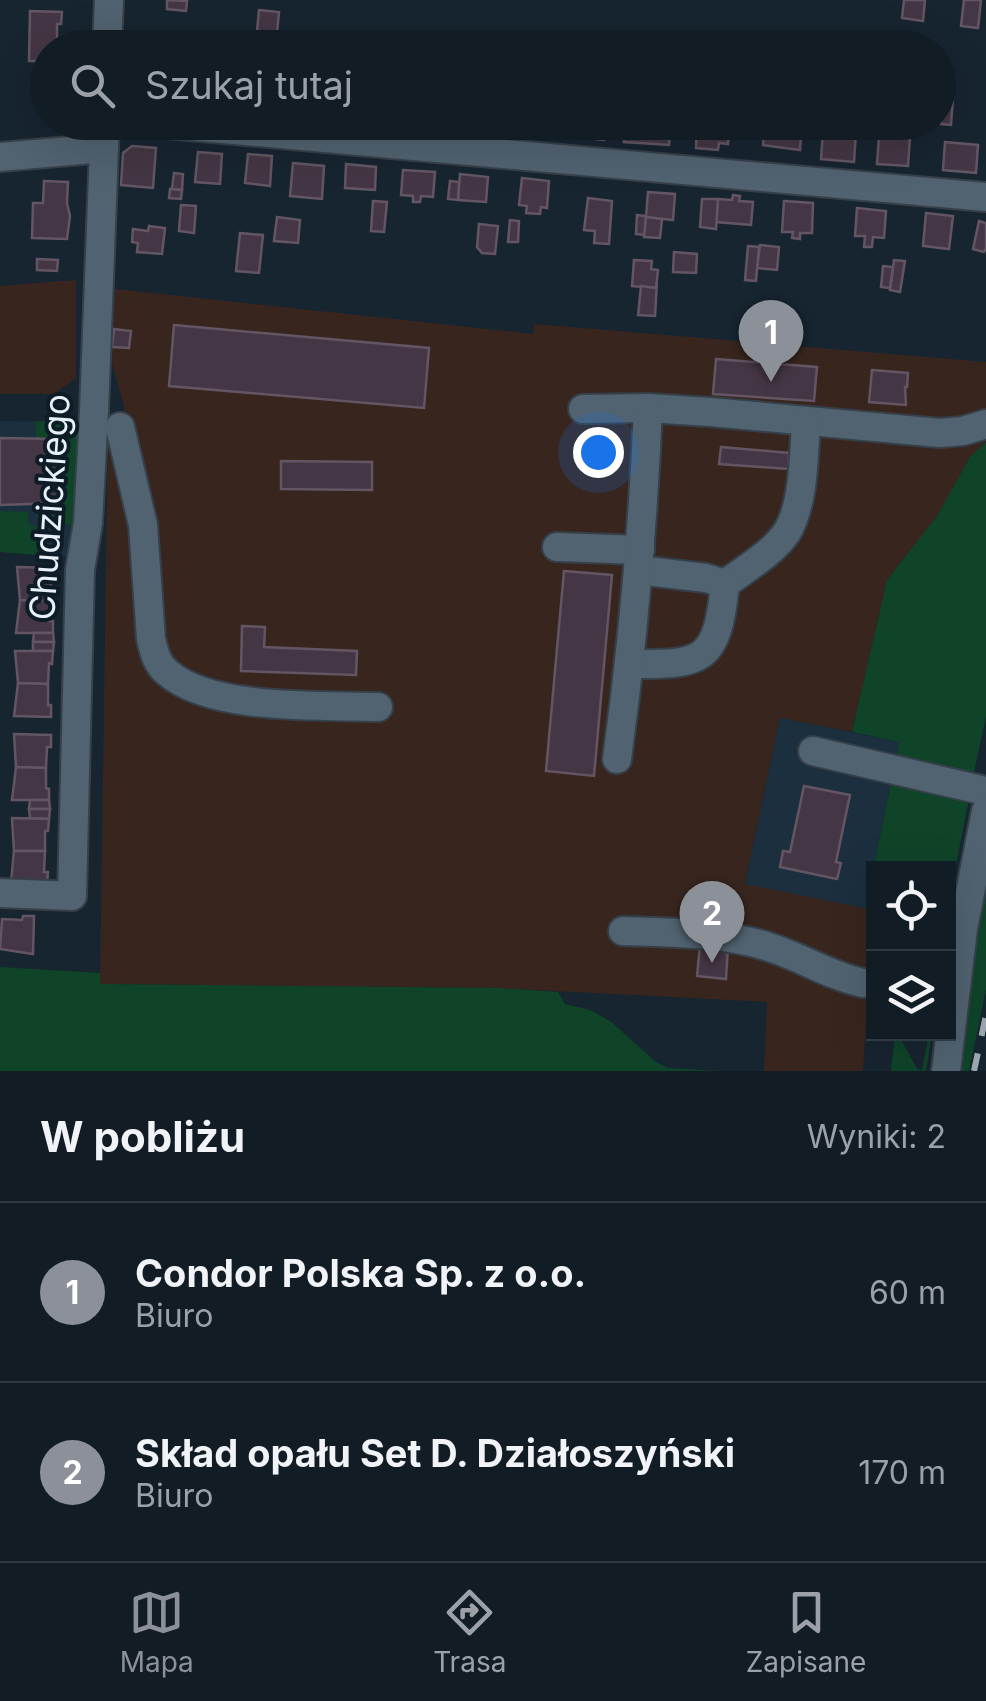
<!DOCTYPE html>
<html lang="pl">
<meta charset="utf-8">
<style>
:root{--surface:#111c25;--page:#1e2932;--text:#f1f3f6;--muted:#9ca1a7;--line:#303a42;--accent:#8c9099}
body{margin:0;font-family:Inter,sans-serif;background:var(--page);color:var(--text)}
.controls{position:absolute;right:30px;bottom:30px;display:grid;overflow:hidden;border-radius:0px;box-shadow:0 10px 40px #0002}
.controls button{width:90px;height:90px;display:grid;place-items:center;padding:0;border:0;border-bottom:2px solid var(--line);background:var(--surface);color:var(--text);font:50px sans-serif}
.you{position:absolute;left:598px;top:452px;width:35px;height:35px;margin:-25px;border:8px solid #fff;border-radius:50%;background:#1a73e8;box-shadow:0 0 0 15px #1a73e833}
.badge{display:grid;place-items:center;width:65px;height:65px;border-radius:50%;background:var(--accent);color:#fff;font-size:32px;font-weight:700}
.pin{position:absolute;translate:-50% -82px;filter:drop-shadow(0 2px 5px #0008)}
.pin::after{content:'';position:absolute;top:52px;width:35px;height:30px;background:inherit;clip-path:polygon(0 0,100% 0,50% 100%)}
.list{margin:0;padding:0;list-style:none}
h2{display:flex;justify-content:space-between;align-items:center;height:130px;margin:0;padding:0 40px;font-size:42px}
h2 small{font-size:32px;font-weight:400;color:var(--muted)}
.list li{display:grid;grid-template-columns:65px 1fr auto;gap:30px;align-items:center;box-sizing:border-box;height:180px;padding:0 40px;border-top:2px solid var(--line)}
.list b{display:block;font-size:38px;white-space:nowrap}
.list p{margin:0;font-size:32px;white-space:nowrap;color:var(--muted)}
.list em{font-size:32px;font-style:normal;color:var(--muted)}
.icon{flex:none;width:55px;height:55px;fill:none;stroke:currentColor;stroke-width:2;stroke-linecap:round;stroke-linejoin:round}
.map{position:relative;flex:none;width:986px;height:1071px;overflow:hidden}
.search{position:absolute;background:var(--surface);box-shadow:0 10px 40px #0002;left:30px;right:30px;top:30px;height:110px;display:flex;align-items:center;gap:25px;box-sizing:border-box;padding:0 35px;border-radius:55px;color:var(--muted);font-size:38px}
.sheet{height:490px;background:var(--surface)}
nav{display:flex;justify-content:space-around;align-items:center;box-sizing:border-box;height:140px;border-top:2px solid var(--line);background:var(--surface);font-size:28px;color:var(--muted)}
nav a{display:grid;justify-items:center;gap:5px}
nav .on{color:var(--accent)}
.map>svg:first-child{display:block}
.commercial{fill:#38261e}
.built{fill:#1b2f3f}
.green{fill:#0f4429}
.building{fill:#443644;stroke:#635563;stroke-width:2.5}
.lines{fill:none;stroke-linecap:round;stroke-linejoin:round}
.minor-casing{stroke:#35404a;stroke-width:32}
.minor{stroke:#516270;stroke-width:28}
.rail{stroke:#9ca7b0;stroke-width:6;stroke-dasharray:18 18;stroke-linecap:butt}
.labels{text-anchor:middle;stroke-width:8;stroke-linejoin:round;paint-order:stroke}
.street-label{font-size:35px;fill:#e8f1f9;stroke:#0d1c27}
</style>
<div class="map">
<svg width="986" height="1071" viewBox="0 0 986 1071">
<rect width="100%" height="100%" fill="#172531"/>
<!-- commercial -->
<g class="commercial">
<path d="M76 280V378L54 394H0V286Z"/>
<path d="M115 289 533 334 534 324 986 362V442L970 457 937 516 887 580 852 732 780 718 745 883 873 910V1008H867L863 1071H764L767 1002 499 988 100 984 108 426 130 428 110 356Z"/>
</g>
<!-- built -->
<g class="built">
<path d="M0 421 64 422 79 437 75 557 0 552Z"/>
<path d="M780 718 899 742 865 908 745 884Z"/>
</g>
<!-- green -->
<g class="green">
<path d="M36 421 64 422 79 437 77 525 59 524V520L36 517V510H62V503L65 502 63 487H66V480H63V472L67 471V452L64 451 63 438 36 437Z"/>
<path d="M986 442V716L973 777 896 760 899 742 852 732 887 580 937 516 970 457Z"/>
<path d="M0 511 28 512V523L38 527V555L0 552Z"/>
<path d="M892 778 969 798 949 901 948 868H874L873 910 865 908Z"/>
<path d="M986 859V989L969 1071H956Z"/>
<path d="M0 967 100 973V984L499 988 558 992 565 1004 590 1010 610 1021 656 1062 668 1068 717 1071H0Z"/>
<path d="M895 1034H898L917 1069 922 1070 929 1034H932L926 1071H891Z"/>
</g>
<!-- building -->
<g class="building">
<path d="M167 0 187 1 186 11 167 9Z"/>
<path d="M925 0 923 21 902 18 904 0Z"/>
<path d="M964 0H981L978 28 961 26Z"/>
<path d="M259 10 279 12 277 33 257 31Z"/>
<path d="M30 11 62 12 61 24H57V40H61V48H48L47 61H29Z"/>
<path d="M256 34 269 35 267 48H255Z"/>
<path d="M235 37 256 39 255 48H234Z"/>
<path d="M834 37 869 40 868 48H833Z"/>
<path d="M194 40 235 44 234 48H194Z"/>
<path d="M887 43 921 46V48H886Z"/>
<path d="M940 97 953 98 951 125 941 124V119H938Z"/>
<path d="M498 122H527V128L498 126Z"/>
<path d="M565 122H605L604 140 564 136Z"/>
<path d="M625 122H671L669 145 624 142Z"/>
<path d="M697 122H731L728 144 719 143 718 150 696 148Z"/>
<path d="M765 122H802L800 150 763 145Z"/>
<path d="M880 122H911L908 166 877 164Z"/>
<path d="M823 130 856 133 854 162 821 159Z"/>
<path d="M945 142 978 145 976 173 943 170Z"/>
<path d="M132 146 156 148 153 188 121 185 123 153Z"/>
<path d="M198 152 222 154 220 184 195 182Z"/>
<path d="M248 154 272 156 270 186 245 183Z"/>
<path d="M293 163 324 166 322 199 290 196Z"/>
<path d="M346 164 376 167 375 190 345 188Z"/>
<path d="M403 170 435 172 433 197 421 196 420 202H413V196L401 195Z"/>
<path d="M174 173 183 174 182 190 172 189Z"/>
<path d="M460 174 488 177 486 202 458 200Z"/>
<path d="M522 178 549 181 547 208 541 207 540 214 526 213 527 206 519 205Z"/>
<path d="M44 181 68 182 67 203 70 216 67 239 32 238 33 203H43Z"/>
<path d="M450 181 459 182 458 200 448 199Z"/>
<path d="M170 189 182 190 181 199 169 198Z"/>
<path d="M648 192 675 194 673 220 646 217Z"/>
<path d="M733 195 740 196 739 201 753 202 751 225 716 222 718 199 732 200Z"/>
<path d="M588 198 612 201 609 244 594 243 595 231 584 230Z"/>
<path d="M702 199H718L716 229 700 227Z"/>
<path d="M373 201 387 202 384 232 371 231Z"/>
<path d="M784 201 813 203 812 233H800V239L792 238 793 232H782Z"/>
<path d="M181 205 196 206 194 233 179 231Z"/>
<path d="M857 208 886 211 884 238 873 237 872 247H864L865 236H855Z"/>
<path d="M926 213 953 216 949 249 923 246Z"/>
<path d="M637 215 646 216 645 235 636 234Z"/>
<path d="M277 217 300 220 298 243 274 241Z"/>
<path d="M646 217 662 219 660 238 644 237Z"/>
<path d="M510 220 519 221 518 242H508Z"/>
<path d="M979 221 986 223V248L984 252 973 249Z"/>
<path d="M479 224 498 226 495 254 482 253 477 247Z"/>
<path d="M149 226 165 228 162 254 137 252 138 243 132 242 133 229 148 231Z"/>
<path d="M240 233 263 235 259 273 236 271Z"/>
<path d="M760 245 779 247 777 270 757 268Z"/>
<path d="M748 246 759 247 756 281 745 280Z"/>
<path d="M674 252 697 254 696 273 673 272Z"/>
<path d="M37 259 58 260 57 271 37 270Z"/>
<path d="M634 260 652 261 651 269 658 270 656 288 632 286Z"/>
<path d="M894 260 905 261 900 292 890 290Z"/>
<path d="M883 266 893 267 890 288 881 287Z"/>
<path d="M657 282 655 316 638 315 641 286 656 288Z"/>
<path d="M174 325 429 348 424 408 169 386Z"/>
<path d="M114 329 131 331 129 348 112 347Z"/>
<path d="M716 359 817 367 814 401 713 394Z"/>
<path d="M872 370 908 373 907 387H905L906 405 869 402Z"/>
<path d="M0 438 61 439 59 503 0 505Z"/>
<path d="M721 447 789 453 788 469 719 464Z"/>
<path d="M281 461 372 462V490L281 489Z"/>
<path d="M17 567 54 568V580H51L50 601 20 600Z"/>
<path d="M564 571 612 575 594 776 546 771Z"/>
<path d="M20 600 50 601 49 621H53V633H16Z"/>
<path d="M242 626 265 627 264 647 357 651 356 675 241 671Z"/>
<path d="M34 633H53L54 642H33Z"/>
<path d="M33 642H54L53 651H33Z"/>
<path d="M15 651H53L52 664 49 663 48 684 18 683Z"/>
<path d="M18 683 48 684V705H51V717L14 716Z"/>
<path d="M14 734 51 735V747H47L46 768 16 767Z"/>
<path d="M16 767 46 768V788L49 789V800H12Z"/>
<path d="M804 786 850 795 836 862 841 863 837 879 780 867 783 851 790 852Z"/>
<path d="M30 800H49L50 809H29Z"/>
<path d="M29 809H50L49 819 30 818Z"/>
<path d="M12 818 49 819 48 831H45V851H14Z"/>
<path d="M14 851H45L44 872H48L47 884 11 882Z"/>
<path d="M23 916H34L33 954 0 949 2 919 22 920Z"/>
<path d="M700 945 728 947 726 979 697 976Z"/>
</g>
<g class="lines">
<defs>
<g id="minor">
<path d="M107 48 109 0"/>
<path d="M144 122 986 197"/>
<path d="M0 157 104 148"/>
<path d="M583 409 648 408 710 412 940 433 963 431 986 424"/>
<path d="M120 427 143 525 151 639C154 652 157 665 168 673 212 711 322 705 378 707"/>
<path d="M557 547 640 550"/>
<path d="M638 570 706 578 725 584C745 569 773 553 787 532 804 504 804 453 806 421"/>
<path d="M629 664C704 665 717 662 725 584"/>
<path d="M813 751 986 791"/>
<path d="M617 759C633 643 643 526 648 408"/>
<path d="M0 893 72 896 80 570 88 523 94 411 105 122"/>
<path d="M623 931C672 933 722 932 769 947 801 957 830 976 863 983"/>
<path d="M946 1071 963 929 986 811"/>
</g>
</defs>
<!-- minor casing -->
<use href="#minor" class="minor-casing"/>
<!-- minor -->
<use href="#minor" class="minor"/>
<!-- rail -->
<path class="rail" d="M974 1071 986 1015"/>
</g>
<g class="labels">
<!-- street labels -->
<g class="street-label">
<text transform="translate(50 507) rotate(-86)" y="12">Chudzickiego</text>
</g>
</g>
</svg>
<div class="controls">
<button><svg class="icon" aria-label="locate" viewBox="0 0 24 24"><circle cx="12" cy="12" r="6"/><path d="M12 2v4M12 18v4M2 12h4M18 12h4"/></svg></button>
<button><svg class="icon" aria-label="layers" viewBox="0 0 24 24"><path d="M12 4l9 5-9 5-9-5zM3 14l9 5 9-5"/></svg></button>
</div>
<div class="you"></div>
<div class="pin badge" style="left:771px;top:382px">1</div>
<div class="pin badge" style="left:712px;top:963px">2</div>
<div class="search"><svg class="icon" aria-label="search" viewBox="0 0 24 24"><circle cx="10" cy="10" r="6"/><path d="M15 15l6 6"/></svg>Szukaj tutaj</div>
</div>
<section class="sheet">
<h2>W pobliżu<small>Wyniki: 2</small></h2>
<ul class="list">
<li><span class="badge">1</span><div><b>Condor Polska Sp. z o.o.</b><p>Biuro</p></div><em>60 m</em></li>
<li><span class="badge">2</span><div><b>Skład opału Set D. Działoszyński</b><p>Biuro</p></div><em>170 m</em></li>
</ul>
</section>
<nav>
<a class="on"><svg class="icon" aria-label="map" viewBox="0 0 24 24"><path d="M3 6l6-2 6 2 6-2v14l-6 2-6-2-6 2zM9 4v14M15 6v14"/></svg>Mapa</a>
<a><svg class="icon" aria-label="directions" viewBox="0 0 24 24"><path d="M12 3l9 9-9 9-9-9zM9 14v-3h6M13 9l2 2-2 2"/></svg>Trasa</a>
<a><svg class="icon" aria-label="saved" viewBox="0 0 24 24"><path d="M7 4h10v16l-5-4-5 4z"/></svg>Zapisane</a>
</nav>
